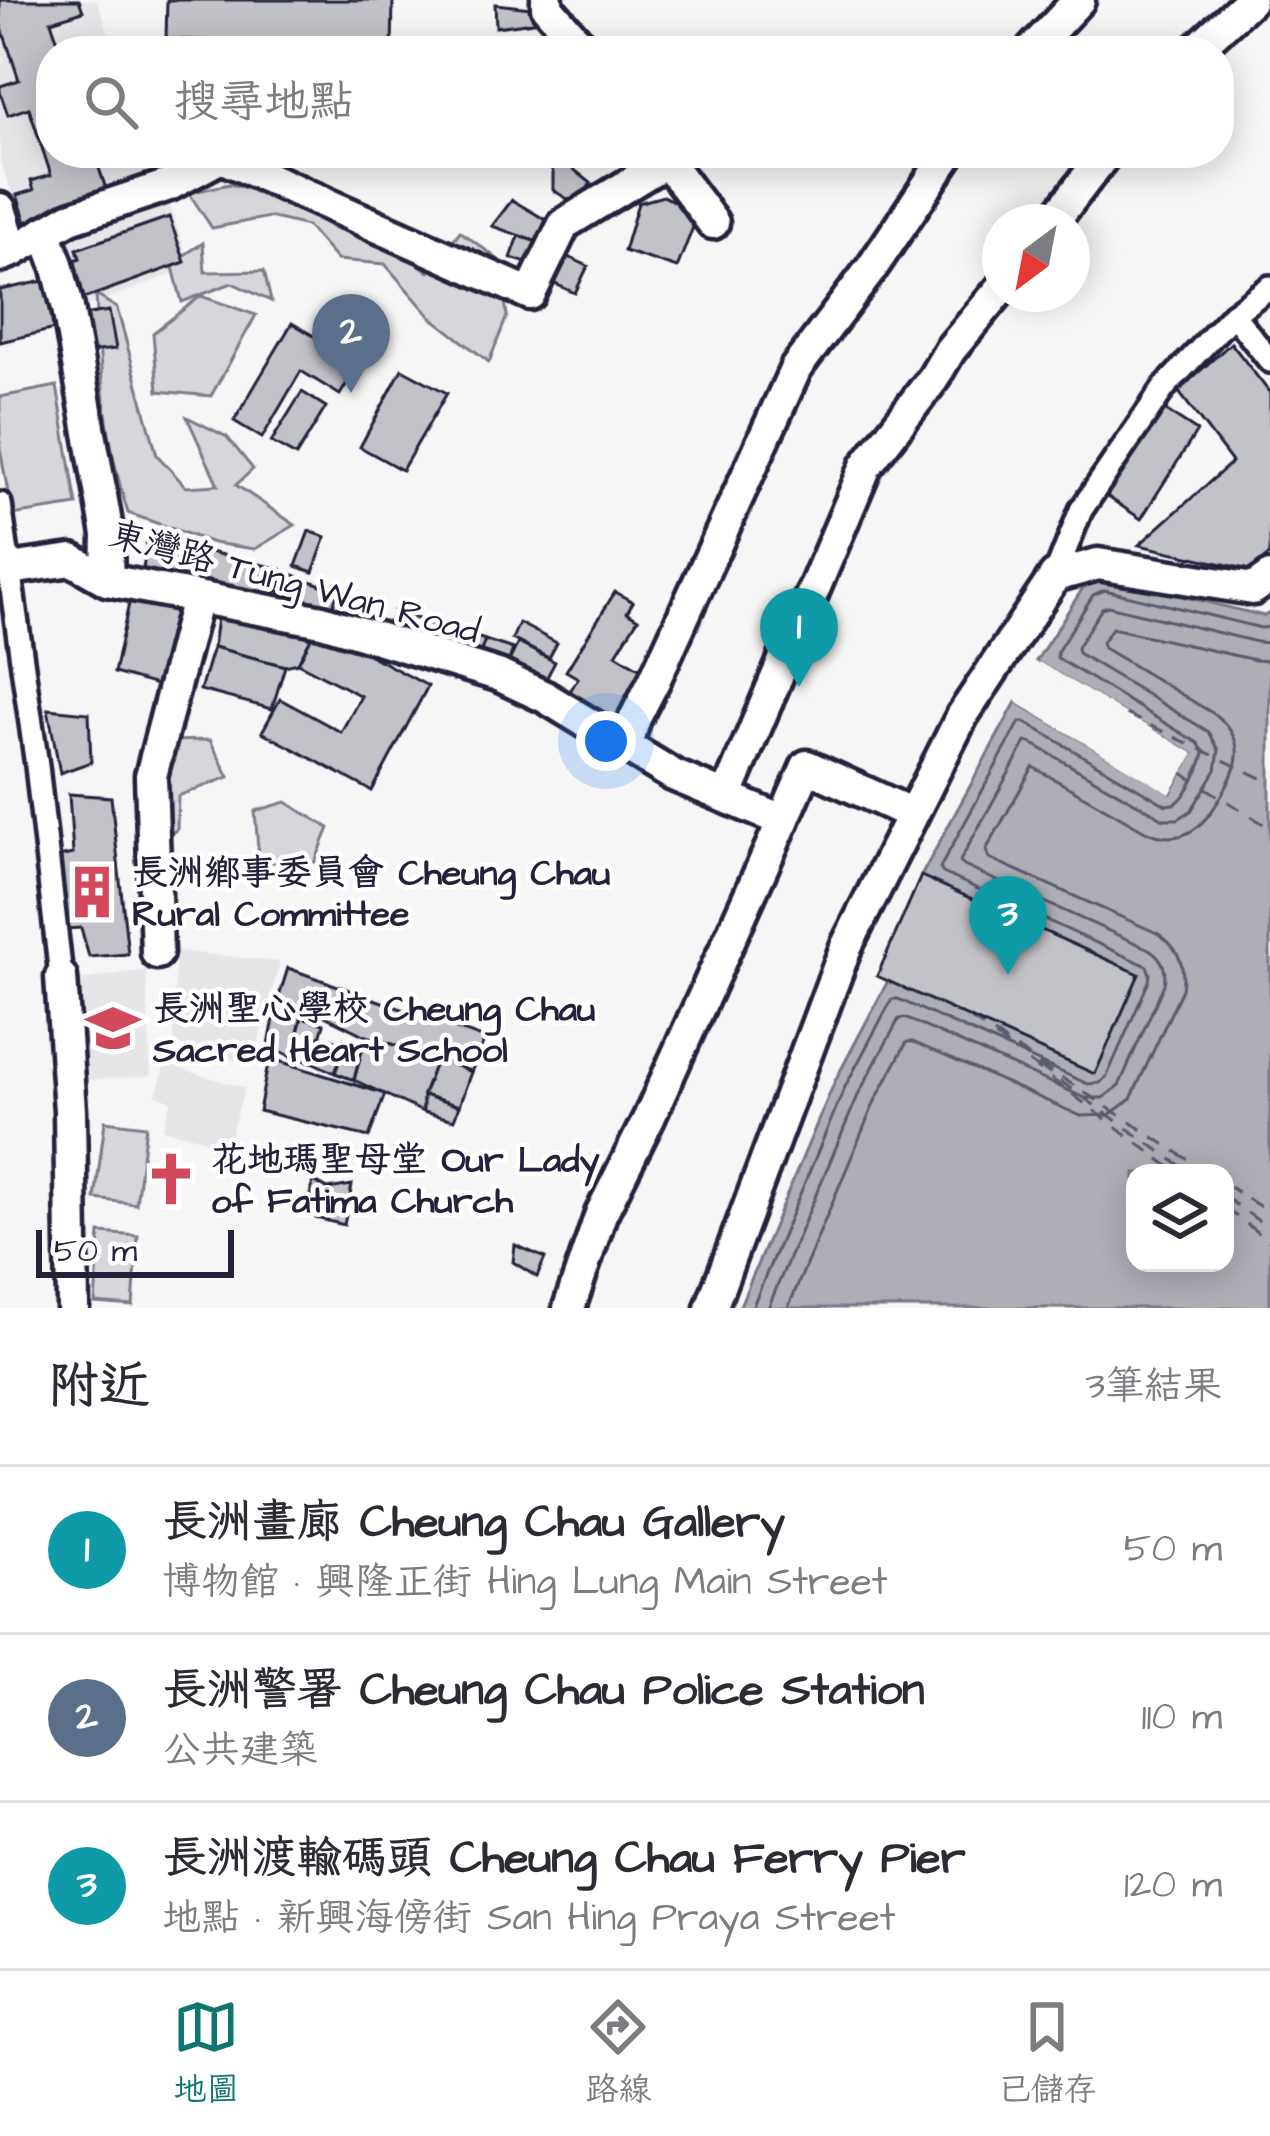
<!DOCTYPE html>
<html lang="zh-TW">
<meta charset="utf-8">
<style>
:root{--surface:#fff;--page:#f7f7f7;--text:#2b2b33;--muted:#7c7c81;--line:#e1e1e2;--accent:#0f766e}
body{margin:0;font-family:"Architects Daughter","LXGW WenKai TC",sans-serif;background:var(--page);color:var(--text)}
.controls{position:absolute;right:36px;bottom:36px;display:grid;overflow:hidden;border-radius:24px;box-shadow:0 6px 30px #0003}
.controls button{width:108px;height:108px;display:grid;place-items:center;padding:0;border:0;border-bottom:3px solid var(--line);background:var(--surface);color:var(--text);font:60px sans-serif}
.compass{position:absolute;left:982px;top:204px;width:108px;height:108px;border-radius:50%;background:var(--surface);box-shadow:0 6px 30px #0003;rotate:212deg}
.scale{position:absolute;left:36px;bottom:30px;width:198px;box-sizing:border-box;padding-left:12px;border:6px solid #22223b;border-top:0;font-size:33px;line-height:42px;white-space:nowrap;color:#22223b;-webkit-text-stroke:9px #fff;paint-order:stroke}
.you{position:absolute;left:606px;top:741px;width:42px;height:42px;margin:-30px;border:9px solid #fff;border-radius:50%;background:#1a73e8;box-shadow:0 0 0 18px #1a73e833}
.badge{display:grid;place-items:center;width:78px;height:78px;border-radius:50%;background:var(--accent);color:#fff;font-size:39px;font-weight:700}
.pin{position:absolute;translate:-50% -99px;filter:drop-shadow(0 3px 6px #0008)}
.pin::after{content:'';position:absolute;top:63px;width:42px;height:36px;background:inherit;clip-path:polygon(0 0,100% 0,50% 100%)}
.list{margin:0;padding:0;list-style:none}
h2{display:flex;justify-content:space-between;align-items:center;height:156px;margin:0;padding:0 48px;font-size:51px}
h2 small{font-size:39px;font-weight:400;color:var(--muted)}
.list li{display:grid;grid-template-columns:78px 1fr auto;gap:36px;align-items:center;box-sizing:border-box;height:168px;padding:0 48px;border-top:3px solid var(--line)}
.list b{display:block;font-size:45px;white-space:nowrap}
.list p{margin:0;font-size:39px;white-space:nowrap;color:var(--muted)}
.list em{font-size:39px;font-style:normal;color:var(--muted)}
.icon{flex:none;width:66px;height:66px;fill:none;stroke:currentColor;stroke-width:2;stroke-linecap:round;stroke-linejoin:round}
.map{position:relative;flex:none;width:1270px;height:1308px;overflow:hidden}
.search{position:absolute;background:var(--surface);box-shadow:0 6px 30px #0003;left:36px;right:36px;top:36px;height:132px;display:flex;align-items:center;gap:30px;box-sizing:border-box;padding:0 42px;border-radius:48px;color:var(--muted);font-size:45px}
.sheet{height:660px;background:var(--surface)}
nav{display:flex;justify-content:space-around;align-items:center;box-sizing:border-box;height:168px;border-top:3px solid var(--line);background:var(--surface);font-size:33px;color:var(--muted)}
nav a{display:grid;justify-items:center;gap:6px}
nav .on{color:var(--accent)}
.map>svg:first-child{display:block}
.built{fill:#e6e6e9}
.green{fill:#d7d7db;stroke:#7c7c8b;stroke-width:3}
.water{fill:#aeaeb7;stroke:#767685;stroke-width:3;fill-rule:evenodd}
.pier{fill:#f6f6f7}
.lines{fill:none;stroke-linecap:round;stroke-linejoin:round}
.shore{stroke:#5a5a6d;stroke-width:3}
.ferry{stroke:#5a5a6d;stroke-width:3;stroke-dasharray:15 12;stroke-linecap:butt}
.building{fill:#c2c2c9;stroke:#22223b;stroke-width:3}
.pedestrian-casing{stroke:#22223b;stroke-width:30}
.minor-casing{stroke:#22223b;stroke-width:39}
.pedestrian{stroke:#fff;stroke-width:21}
.minor{stroke:#fff;stroke-width:30}
.labels{text-anchor:middle;stroke-width:9;stroke-linejoin:round;paint-order:stroke}
.street-label{font-size:36px;fill:#22223b;stroke:#fff}
.poi-label{font-size:36px;font-weight:bold;fill:#22223b;stroke:#fff;text-anchor:start}
</style>
<div class="map">
<svg width="1270" height="1308" viewBox="0 0 1270 1308">
<rect width="100%" height="100%" fill="#f6f6f7"/>
<filter id="ink" filterUnits="userSpaceOnUse"><feTurbulence type="fractalNoise" baseFrequency=".00833" numOctaves="2"/><feDisplacementMap in="SourceGraphic" scale="24" xChannelSelector="R" yChannelSelector="G"/><feConvolveMatrix kernelMatrix="1 2 1 2 8 2 1 2 1" color-interpolation-filters="sRGB"/></filter>
<g filter="url(#ink)">
<!-- built -->
<g class="built">
<path d="M0 0H97L115 51H51V153H151L191 267 78 310 43 221 24 226 0 161V66L4 59 0 50Z"/>
<path d="M175 951 280 962 252 1065 174 1043Z"/>
<path d="M146 970 151 1076 79 1080 74 981Z"/>
<path d="M165 1064 245 1088 227 1145 162 1129 172 1101 156 1095Z"/>
</g>
<!-- green -->
<g class="green">
<path d="M229 184 296 199 334 229 378 234 429 272 460 231 499 260 507 316 489 362 431 317 385 264 337 260 307 226 269 217 212 228 189 193Z"/>
<path d="M203 243 205 272 264 271 271 301 232 283 182 302 172 263Z"/>
<path d="M96 295 117 308 157 455 186 487 218 485 187 417 227 437 253 469 236 485 295 525 255 549 213 543 128 513C105 442 100 370 96 295Z"/>
<path d="M201 296 256 315 211 396 158 391 153 333Z"/>
<path d="M57 386 77 505 12 515 0 448V397Z"/>
<path d="M210 740 229 777 178 796 177 829 164 840 161 787 169 741Z"/>
<path d="M286 802 329 828 315 862H259L255 811Z"/>
<path d="M105 1121 146 1126 136 1204 95 1199Z"/>
<path d="M100 1233 138 1236 133 1306 95 1303Z"/>
</g>
<!-- water -->
<path class="water" d="M1102 577 1264 616 1270 613V1308H739L835 1081 888 981 1094 1073 1139 974 921 876 1016 702 1171 793 1193 754 1036 661 1085 585ZM1135 1173H1225V1263H1135Z"/>
<!-- pier -->
<path class="pier" d="M1039 662 1194 754 1170 794 1016 702 1019 697 1168 786 1185 756 1036 667Z"/>
<g class="lines">
<!-- shore -->
<g class="shore">
<path d="M752 1308 845 1087 892 999H898L1088 1084 1100 1083 1107 1076 1149 981 1150 974 1147 966 943 873 940 868 1020 722H1025L1166 805C1170 804 1173 805 1176 803 1186 798 1203 763 1204 752L1198 743 1057 658V652L1093 595 1105 590 1261 628 1270 627"/>
<path d="M768 1308 859 1093 899 1019 905 1018 1085 1098H1103L1119 1086 1164 984C1167 969 1162 957 1149 949L964 866 960 861 1026 742 1031 743 1164 819H1178L1191 811 1216 770 1219 750 1209 732 1078 653 1077 647 1102 608 1108 606 1257 642 1270 643"/>
<path d="M788 1308 875 1101 907 1042H913L1081 1116 1109 1115 1131 1099 1182 989C1186 964 1178 946 1157 933L989 858 986 850 1033 767 1147 832C1181 846 1202 829 1219 800 1238 768 1250 741 1214 714L1104 648 1102 642 1112 628 1255 660 1270 661"/>
</g>
<!-- ferry -->
<g class="ferry">
<path d="M1126 714 1270 782"/>
<path d="M1182 773 1270 828"/>
<path d="M971 1019 1209 1173"/>
<path d="M995 1037 1017 1052"/>
<path d="M1016 1050 1191 1173"/>
<path d="M1029 1062 1178 1173"/>
<path d="M1225 1184 1270 1213"/>
<path d="M1225 1197 1270 1229"/>
<path d="M1225 1208 1270 1242"/>
</g>
</g>
<!-- building -->
<g class="building">
<path d="M0 0H79L83 11 51 21 61 51H51V153H94L108 195 26 222 17 195 34 190 31 181 51 175 29 108 8 115 0 92V86L19 80 0 22Z"/>
<path d="M167 0H393L392 51H248V42L166 39Z"/>
<path d="M495 4 540 9 548 20 496 27Z"/>
<path d="M542 153H576L572 168 591 183 577 205 553 190V172Z"/>
<path d="M663 196 681 205 695 222 677 268 624 251 638 203Z"/>
<path d="M512 200 551 223 543 244 492 226Z"/>
<path d="M169 217 185 262 77 301 64 264 80 258 77 249Z"/>
<path d="M519 236 543 244 533 265 511 258Z"/>
<path d="M562 254 588 266 575 293 549 281Z"/>
<path d="M44 281 55 329 0 342V290Z"/>
<path d="M109 311 116 349 89 352 83 315Z"/>
<path d="M292 323 359 363 340 395 301 371 262 438 234 421Z"/>
<path d="M1231 343 1270 393V554L1250 570 1139 545 1232 462 1178 391Z"/>
<path d="M402 369 447 393 402 470 360 447Z"/>
<path d="M302 392 326 407 296 456 271 442Z"/>
<path d="M1160 407 1197 431 1141 519 1102 493Z"/>
<path d="M309 531 326 537 313 572 296 566Z"/>
<path d="M147 537 281 569 271 609 142 578Z"/>
<path d="M285 572 338 591 332 609 278 591Z"/>
<path d="M615 592 633 602 627 612 638 619 616 654 652 676 622 725 569 693 578 678 566 671Z"/>
<path d="M130 599 183 607 163 687 114 673Z"/>
<path d="M218 611 317 627 298 663 285 666 213 647Z"/>
<path d="M394 611 424 621 418 638 389 629Z"/>
<path d="M424 621 451 630 446 647 418 638Z"/>
<path d="M519 623 557 643 549 658 512 639Z"/>
<path d="M317 627 428 686 372 791 262 732 280 699 341 732 361 696 298 663Z"/>
<path d="M456 630 485 640 479 657 450 648Z"/>
<path d="M485 640 513 649 507 666 479 657Z"/>
<path d="M518 643 555 662 546 679 509 661Z"/>
<path d="M213 647 285 666 272 709 200 690Z"/>
<path d="M48 709 89 713 91 762 60 773Z"/>
<path d="M69 794 111 797 128 954 89 957 81 928 66 929 58 857 73 854Z"/>
<path d="M921 876 1139 974 1095 1074 877 976Z"/>
<path d="M288 968 485 1039 471 1072 437 1058 366 1036 304 1006 277 1003Z"/>
<path d="M277 1003 304 1006 292 1057 269 1045Z"/>
<path d="M302 1017 324 1024 312 1062 292 1057Z"/>
<path d="M320 1036 346 1043 335 1073 312 1062Z"/>
<path d="M366 1036 437 1058 423 1095V1112L354 1080Z"/>
<path d="M346 1043 361 1049 354 1080 335 1073Z"/>
<path d="M269 1058 385 1094 369 1137 259 1111Z"/>
<path d="M437 1058 471 1072 459 1106 423 1095Z"/>
<path d="M423 1095 459 1106 454 1120 423 1112Z"/>
<path d="M313 1181 328 1189 352 1185 344 1225 316 1218 318 1201 310 1196Z"/>
<path d="M515 1245 545 1258 537 1277 513 1262Z"/>
</g>
<g class="lines">
<defs>
<g id="pedestrian">
<path d="M1233 314 1270 361"/>
<path d="M0 504 37 766 61 977"/>
<path d="M1055 576 1081 510 1164 388 1233 314 1270 287"/>
</g>
<g id="minor">
<path d="M547 0V7L585 51"/>
<path d="M1031 51 1079 0"/>
<path d="M1195 51 1250 0"/>
<path d="M661 153 713 223"/>
<path d="M0 209 13 251"/>
<path d="M1053 222 1106 153"/>
<path d="M45 232 57 264 68 308 83 393 108 535 107 580"/>
<path d="M0 256 13 251 70 218 169 185 221 157 530 294 564 224 667 161"/>
<path d="M10 569 72 560 107 580 322 621 498 675 545 697 673 775 783 821 807 766 912 814"/>
<path d="M626 746 635 718 654 681 796 368 871 269 949 153"/>
<path d="M727 795 866 466 933 379 950 350 1000 290"/>
<path d="M157 953 151 776 197 598"/>
<path d="M61 977 70 1111 73 1308"/>
<path d="M569 1308 601 1214 649 1118 783 821"/>
<path d="M711 1308 846 947 962 716 1055 576 1098 564 1253 589 1270 577"/>
</g>
</defs>
<!-- pedestrian casing -->
<use href="#pedestrian" class="pedestrian-casing"/>
<!-- minor casing -->
<use href="#minor" class="minor-casing"/>
<!-- pedestrian -->
<use href="#pedestrian" class="pedestrian"/>
<!-- minor -->
<use href="#minor" class="minor"/>
</g>
</g>
<!-- icons -->
<defs>
<symbol id="building-bare" viewBox="-9 -9 18 18"><path d="M-4-6H4V6H1V3H-1V6H-4ZM-2.5-4.3h1.7v1.8h-1.7ZM.8-4.3h1.7v1.8H.8ZM-2.5-1h1.7V.8h-1.7ZM.8-1h1.7V.8H.8Z" fill="#d1495b" stroke="#fff" stroke-width="2.5" paint-order="stroke"/></symbol>
<symbol id="school-bare" viewBox="-9 -9 18 18"><path d="M0-5L7-2L0 1L-7-2ZM-4 1L0 2.5L4 1V4Q0 6-4 4Z" fill="#d1495b" stroke="#fff" stroke-width="2.5" paint-order="stroke"/></symbol>
<symbol id="church-bare" viewBox="-9 -9 18 18"><path d="M-1.2-6h2.4v3.5h3.3v2.4h-3.3V6h-2.4V-.1h-3.3v-2.4h3.3Z" fill="#d1495b" stroke="#fff" stroke-width="2.5" paint-order="stroke"/></symbol>
</defs>
<g fill-rule="evenodd">
<use href="#building-bare" x="54" y="854" width="76" height="76"/>
<use href="#school-bare" x="75" y="990" width="76" height="76"/>
<use href="#church-bare" x="133" y="1141" width="76" height="76"/>
</g>
<g class="labels">
<!-- street labels -->
<g class="street-label">
<text transform="translate(295 581) rotate(15)" y="13">東灣路 Tung Wan Road</text>
</g>
<!-- poi labels -->
<g class="poi-label">
<text x="132" y="884">長洲鄉事委員會 Cheung Chau<tspan x="132" dy="41">Rural Committee</tspan></text>
<text x="153" y="1020">長洲聖心學校 Cheung Chau<tspan x="153" dy="41">Sacred Heart School</tspan></text>
<text x="211" y="1171">花地瑪聖母堂 Our Lady<tspan x="211" dy="41">of Fatima Church</tspan></text>
</g>
</g>
</svg>
<div class="controls">
<button><svg class="icon" aria-label="layers" viewBox="0 0 24 24"><path d="M12 4l9 5-9 5-9-5zM3 14l9 5 9-5"/></svg></button>
</div>
<svg class="compass" viewBox="-18 -18 36 36"><path d="M0-13l5 13h-10z" fill="#e53935"/><path d="M0 13l5-13h-10z" fill="#7c7c81"/></svg>
<div class="scale">50 m</div>
<div class="you"></div>
<div class="pin badge" style="left:799px;top:687px;background:#0f9aa8">1</div>
<div class="pin badge" style="left:351px;top:393px;background:#5c6f8a">2</div>
<div class="pin badge" style="left:1008px;top:975px;background:#0f9aa8">3</div>
<div class="search"><svg class="icon" aria-label="search" viewBox="0 0 24 24"><circle cx="10" cy="10" r="6"/><path d="M15 15l6 6"/></svg>搜尋地點</div>
</div>
<section class="sheet">
<h2>附近<small>3筆結果</small></h2>
<ul class="list">
<li><span class="badge" style="background:#0f9aa8">1</span><div><b>長洲畫廊 Cheung Chau Gallery</b><p>博物館 · 興隆正街 Hing Lung Main Street</p></div><em>50 m</em></li>
<li><span class="badge" style="background:#5c6f8a">2</span><div><b>長洲警署 Cheung Chau Police Station</b><p>公共建築</p></div><em>110 m</em></li>
<li><span class="badge" style="background:#0f9aa8">3</span><div><b>長洲渡輸碼頭 Cheung Chau Ferry Pier</b><p>地點 · 新興海傍街 San Hing Praya Street</p></div><em>120 m</em></li>
</ul>
</section>
<nav>
<a class="on"><svg class="icon" aria-label="map" viewBox="0 0 24 24"><path d="M3 6l6-2 6 2 6-2v14l-6 2-6-2-6 2zM9 4v14M15 6v14"/></svg>地圖</a>
<a><svg class="icon" aria-label="directions" viewBox="0 0 24 24"><path d="M12 3l9 9-9 9-9-9zM9 14v-3h6M13 9l2 2-2 2"/></svg>路線</a>
<a><svg class="icon" aria-label="saved" viewBox="0 0 24 24"><path d="M7 4h10v16l-5-4-5 4z"/></svg>已儲存</a>
</nav>
